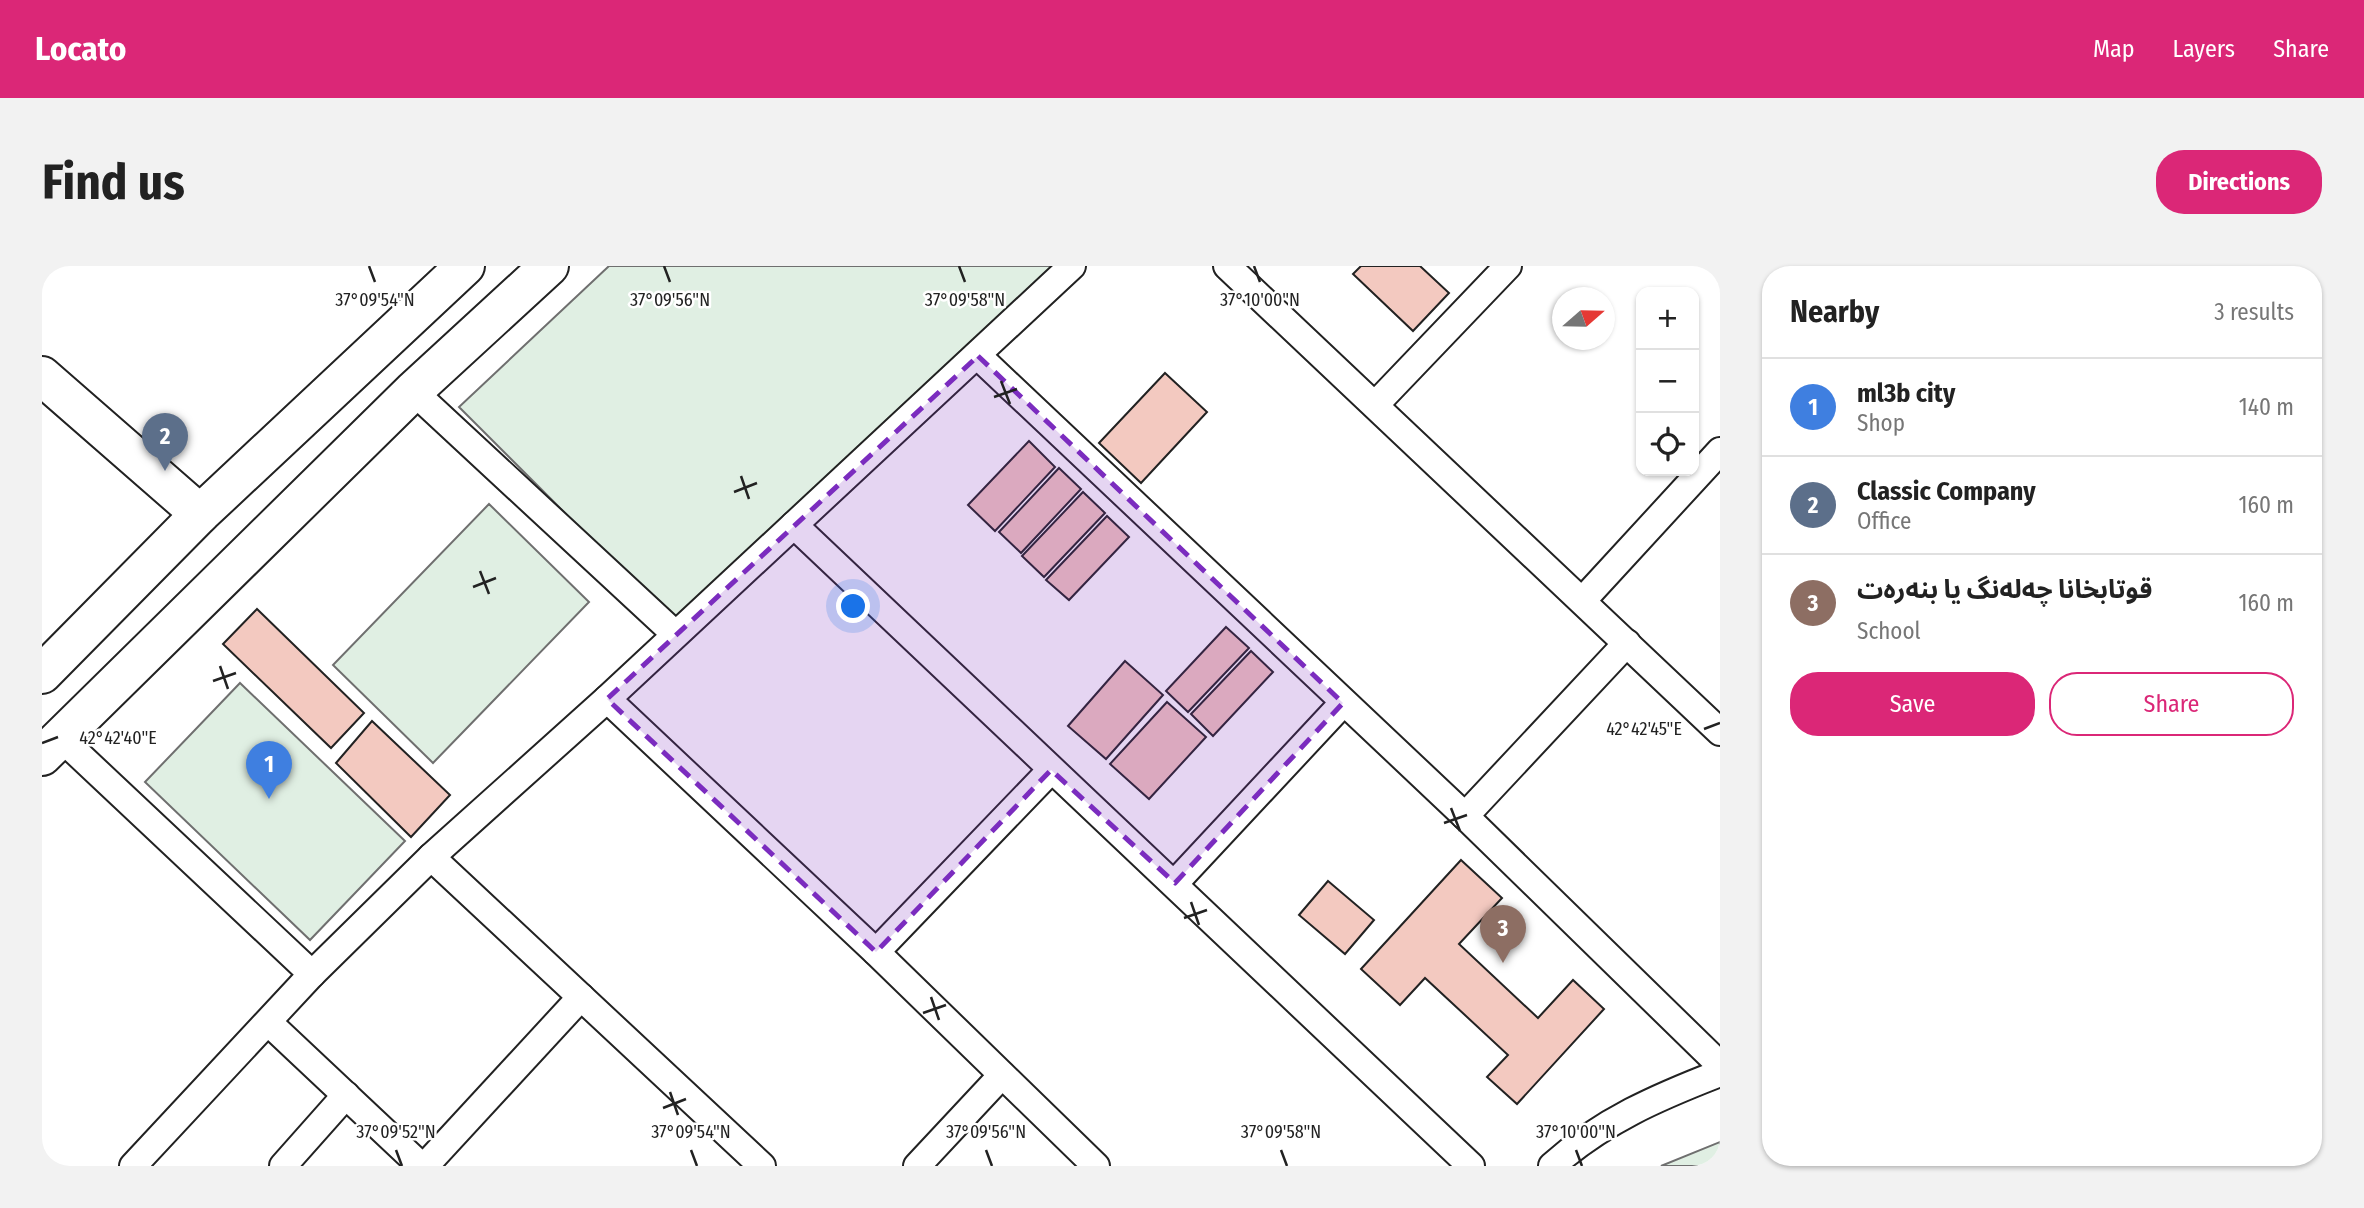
<!DOCTYPE html>
<meta charset="utf-8">
<style>
:root{--surface:#fff;--page:#f2f2f2;--text:#222;--muted:#767676;--line:#e0e0e0;--accent:#db2777}
body{margin:0;font-family:"Fira Sans Condensed","Noto Sans Arabic",sans-serif;background:var(--page);color:var(--text)}
.controls{position:absolute;right:21px;top:21px;display:grid;overflow:hidden;border-radius:14px;box-shadow:0 2px 5px #0004}
.controls button{width:63px;height:63px;display:grid;place-items:center;padding:0;border:0;border-bottom:2px solid var(--line);background:var(--surface);color:var(--text);font:35px sans-serif}
.compass{position:absolute;left:1510px;top:21px;width:63px;height:63px;border-radius:50%;background:var(--surface);box-shadow:0 2px 5px #0004;rotate:70deg}
.you{position:absolute;left:812px;top:341px;width:24px;height:24px;margin:-18px;border:5px solid #fff;border-radius:50%;background:#1a73e8;box-shadow:0 0 0 10px #1a73e833}
.badge{display:grid;place-items:center;width:46px;height:46px;border-radius:50%;background:var(--accent);color:#fff;font-size:23px;font-weight:700}
.pin{position:absolute;translate:-50% -58px;filter:drop-shadow(0 2px 4px #0008)}
.pin::after{content:'';position:absolute;top:37px;width:24px;height:21px;background:inherit;clip-path:polygon(0 0,100% 0,50% 100%)}
.list{margin:0;padding:0;list-style:none}
h2{display:flex;justify-content:space-between;align-items:center;height:91px;margin:0;padding:0 28px;font-size:30px}
h2 small{font-size:23px;font-weight:400;color:var(--muted)}
.list li{display:grid;grid-template-columns:46px 1fr auto;gap:21px;align-items:center;box-sizing:border-box;height:98px;padding:0 28px;border-top:2px solid var(--line)}
.list b{display:block;font-size:26px;white-space:nowrap}
.list p{margin:0;font-size:23px;white-space:nowrap;color:var(--muted)}
.list em{font-size:23px;font-style:normal;color:var(--muted)}
.actions{display:flex;gap:14px;padding:21px 28px}
.actions a{flex:1;padding:16px 0;border:2px solid var(--accent);border-radius:28px;text-align:center;font-size:24px;color:var(--accent)}
.actions .main{background:var(--accent);color:#fff}
.icon{flex:none;width:38px;height:38px;fill:none;stroke:currentColor;stroke-width:2;stroke-linecap:round;stroke-linejoin:round}
.map{position:relative;flex:none;width:1678px;height:900px;overflow:hidden;border-radius:28px}
header{display:flex;align-items:center;gap:42px;box-sizing:border-box;height:98px;padding:0 35px;background:var(--accent);color:#fff}
header strong{font-size:33px}
nav{display:flex;gap:38px;margin-inline-start:auto;font-size:24px}
.intro{display:flex;align-items:center;justify-content:space-between;box-sizing:border-box;height:168px;padding:0 42px}
h1{margin:0;font-size:49px}
.button{padding:18px 32px;border-radius:28px;background:var(--accent);color:#fff;font-size:24px;font-weight:700}
main{display:flex;gap:42px;padding:0 42px}
aside{flex:1;background:var(--surface);border-radius:28px;box-shadow:0 2px 5px #0004}
.map>svg:first-child{display:block}
.green{fill:#e0efe3;stroke:#6f6f6f;stroke-width:2}
.building{fill:#f3c9c0;stroke:#222;stroke-width:2}
.lines{fill:none;stroke-linecap:round;stroke-linejoin:round}
.street-casing{stroke:#222;stroke-width:30}
.secondary-casing{stroke:#222;stroke-width:42}
.primary-casing{stroke:#222;stroke-width:42}
.street{stroke:#fff;stroke-width:26}
.secondary{stroke:#fff;stroke-width:38}
.primary{stroke:#fff;stroke-width:38}
.marked{fill:#7b2cbf;fill-opacity:0.2;stroke:#7b2cbf;stroke-width:5;stroke-dasharray:14 9;stroke-linejoin:round}
.ticks{fill:none;stroke:#222;stroke-width:2.5}
.ticks-label{font-size:18px;text-anchor:middle;fill:#222;stroke:#fff;stroke-width:5;stroke-linejoin:round;paint-order:stroke}
</style>
<header>
<strong>Locato</strong>
<nav><a>Map</a><a>Layers</a><a>Share</a></nav>
</header>
<div class="intro"><h1>Find us</h1><a class="button">Directions</a></div>
<main>
<div class="map">
<svg width="1678" height="900" viewBox="0 0 1678 900">
<rect width="100%" height="100%" fill="#fff"/>
<!-- green -->
<g class="green">
<path d="M567 0H1024L640 364 417 141Z"/>
<path d="M447 238 547 336 391 497 291 399Z"/>
<path d="M198 417 363 575 268 674 103 516Z"/>
<path d="M1678 876V900H1619Z"/>
</g>
<!-- building -->
<g class="building">
<path d="M1319 0H1378L1407 27 1371 65 1311 8Z"/>
<path d="M1123 107 1165 146 1099 217 1057 177Z"/>
<path d="M987 175 1013 201 953 265 926 239Z"/>
<path d="M1017 202 1039 223 979 287 957 266Z"/>
<path d="M1041 226 1063 247 1002 311 980 290Z"/>
<path d="M1065 250 1087 271 1027 334 1004 314Z"/>
<path d="M215 343 322 447 289 482 181 378Z"/>
<path d="M1184 361 1207 382 1146 446 1124 425Z"/>
<path d="M1209 385 1231 406 1171 470 1149 448Z"/>
<path d="M1083 395 1121 429 1064 493 1026 460Z"/>
<path d="M1125 436 1164 471 1107 533 1068 498Z"/>
<path d="M330 455 408 529 369 571 294 497Z"/>
<path d="M1419 594 1460 632 1417 678 1496 752 1531 714 1562 743 1475 838 1445 811 1466 789 1383 712 1358 739 1319 703Z"/>
<path d="M1286 615 1332 654 1303 688 1257 649Z"/>
</g>
<g class="lines">
<defs>
<g id="street">
<path d="M1185 0 1678 466"/>
<path d="M936 90 1423 550 1678 799"/>
<path d="M371 125 632 367"/>
<path d="M1333 139 1466 0"/>
<path d="M752 259 1429 900"/>
<path d="M1541 334 1678 185"/>
<path d="M565 433 834 686 1054 900"/>
<path d="M19 472 270 708"/>
<path d="M1423 550 1585 377"/>
<path d="M389 591 720 900"/>
<path d="M1133 617 1301 437"/>
<path d="M834 686 1009 504"/>
<path d="M227 757 379 900"/>
<path d="M91 900 270 708 389 591 565 433 1030 0"/>
<path d="M241 900 304 829"/>
<path d="M383 900 539 731"/>
<path d="M875 900 960 809"/>
<path d="M1510 900C1560 855 1616 831 1678 807"/>
</g>
<path id="secondary" d="M0 110 158 248"/>
<g id="primary">
<path d="M0 408 158 248 423 0"/>
<path d="M0 490 371 125 507 0"/>
</g>
</defs>
<!-- street casing -->
<use href="#street" class="street-casing"/>
<!-- secondary casing -->
<use href="#secondary" class="secondary-casing"/>
<!-- primary casing -->
<use href="#primary" class="primary-casing"/>
<!-- street -->
<use href="#street" class="street"/>
<!-- secondary -->
<use href="#secondary" class="secondary"/>
<!-- primary -->
<use href="#primary" class="primary"/>
</g>
<!-- marked area -->
<path class="marked" d="M936 90 1301 437 1133 617 1009 504 834 686 565 433Z"/>
<!-- ticks -->
<path class="ticks" d="M327 0 333 16M622 0 628 16M917 0 923 16M1212 0 1218 16M959 115 968 138M952 131 975 123M699 210 707 233M692 226 715 217M438 305 447 328M431 321 454 312M178 400 186 423M171 415 194 407M1662 463 1678 457M0 477 16 471M1409 542 1418 565M1402 557 1425 549M1149 636 1157 659M1142 652 1165 644M889 731 897 754M881 747 904 739M628 826 636 849M621 842 644 833M354 884 360 900M649 884 655 900M944 884 950 900M1239 884 1245 900M1534 884 1540 900"/>
<g class="ticks-label">
<text x="628" y="40">37°09'56"N</text>
<text x="923" y="40">37°09'58"N</text>
<text x="333" y="40">37°09'54"N</text>
<text x="1218" y="40">37°10'00"N</text>
<text x="1602" y="469">42°42'45"E</text>
<text x="76" y="478">42°42'40"E</text>
<text x="354" y="872">37°09'52"N</text>
<text x="649" y="872">37°09'54"N</text>
<text x="944" y="872">37°09'56"N</text>
<text x="1239" y="872">37°09'58"N</text>
<text x="1534" y="872">37°10'00"N</text>
</g>
</svg>
<div class="controls">
<button>+</button>
<button>−</button>
<button><svg class="icon" aria-label="locate" viewBox="0 0 24 24"><circle cx="12" cy="12" r="6"/><path d="M12 2v4M12 18v4M2 12h4M18 12h4"/></svg></button>
</div>
<svg class="compass" viewBox="-18 -18 36 36"><path d="M0-13l5 13h-10z" fill="#e53935"/><path d="M0 13l5-13h-10z" fill="#767676"/></svg>
<div class="you"></div>
<div class="pin badge" style="left:227px;top:533px;background:#3f7fe0">1</div>
<div class="pin badge" style="left:123px;top:205px;background:#5c6f8a">2</div>
<div class="pin badge" style="left:1461px;top:697px;background:#8d6e63">3</div>
</div>
<aside>
<h2>Nearby<small>3 results</small></h2>
<ul class="list">
<li><span class="badge" style="background:#3f7fe0">1</span><div><b>ml3b city</b><p>Shop</p></div><em>140 m</em></li>
<li><span class="badge" style="background:#5c6f8a">2</span><div><b>Classic Company</b><p>Office</p></div><em>160 m</em></li>
<li><span class="badge" style="background:#8d6e63">3</span><div><b>قوتابخانا چەلەنگ یا بنەرەت</b><p>School</p></div><em>160 m</em></li>
</ul>
<div class="actions"><a class="main">Save</a><a>Share</a></div>
</aside>
</main>
